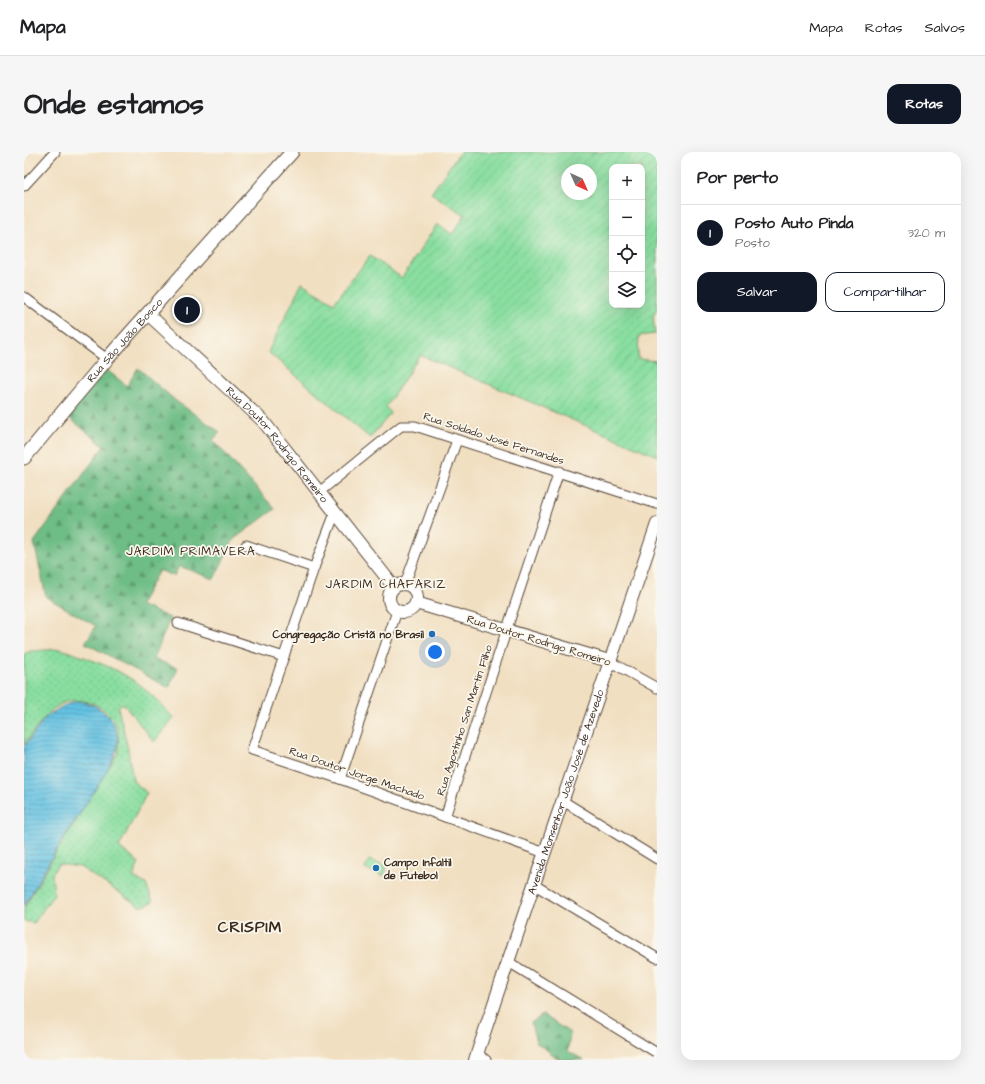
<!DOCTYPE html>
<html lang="pt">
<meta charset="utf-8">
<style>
:root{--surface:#fff;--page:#f6f6f6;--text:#202124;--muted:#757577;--line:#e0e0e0;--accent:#111827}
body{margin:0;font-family:"Architects Daughter",sans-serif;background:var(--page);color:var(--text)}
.controls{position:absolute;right:12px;top:12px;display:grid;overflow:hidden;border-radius:8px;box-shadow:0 4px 16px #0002}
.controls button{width:36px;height:36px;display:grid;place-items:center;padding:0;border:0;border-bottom:1px solid var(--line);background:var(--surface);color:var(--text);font:20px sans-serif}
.compass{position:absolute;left:537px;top:12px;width:36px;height:36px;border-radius:50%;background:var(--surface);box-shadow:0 4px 16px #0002;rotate:135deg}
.you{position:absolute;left:411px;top:500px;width:14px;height:14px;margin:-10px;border:3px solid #fff;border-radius:50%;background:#1a73e8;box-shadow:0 0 0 6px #1a73e833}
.badge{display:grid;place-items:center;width:26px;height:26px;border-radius:50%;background:var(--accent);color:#fff;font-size:13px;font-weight:700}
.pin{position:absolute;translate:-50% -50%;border:2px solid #fff;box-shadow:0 1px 4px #0006}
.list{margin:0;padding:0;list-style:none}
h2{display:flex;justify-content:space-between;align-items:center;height:52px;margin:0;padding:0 16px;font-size:17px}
h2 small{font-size:13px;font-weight:400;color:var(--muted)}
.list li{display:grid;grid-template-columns:26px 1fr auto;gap:12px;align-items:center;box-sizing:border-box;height:56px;padding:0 16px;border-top:1px solid var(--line)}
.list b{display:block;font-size:15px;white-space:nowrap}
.list p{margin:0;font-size:13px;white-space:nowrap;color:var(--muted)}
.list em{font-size:13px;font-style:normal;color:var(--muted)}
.actions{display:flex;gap:8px;padding:12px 16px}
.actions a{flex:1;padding:9px 0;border:1px solid var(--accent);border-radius:12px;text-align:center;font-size:14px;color:var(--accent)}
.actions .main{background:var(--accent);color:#fff}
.icon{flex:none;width:22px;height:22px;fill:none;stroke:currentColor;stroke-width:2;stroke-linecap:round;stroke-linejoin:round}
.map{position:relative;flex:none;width:633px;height:908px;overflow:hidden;border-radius:12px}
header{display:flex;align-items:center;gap:24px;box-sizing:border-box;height:56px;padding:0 20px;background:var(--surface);border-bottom:1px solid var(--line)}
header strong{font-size:19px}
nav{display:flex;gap:22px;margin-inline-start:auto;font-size:14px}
.intro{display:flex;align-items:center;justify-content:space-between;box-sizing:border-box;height:96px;padding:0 24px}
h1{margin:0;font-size:28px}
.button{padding:10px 18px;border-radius:12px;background:var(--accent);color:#fff;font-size:14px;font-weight:700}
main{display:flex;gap:24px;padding:0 24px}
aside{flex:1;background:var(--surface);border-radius:12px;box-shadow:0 4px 16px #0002}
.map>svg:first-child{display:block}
.grass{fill:url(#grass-dots);stroke:#62845f}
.forest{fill:url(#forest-firs);stroke:#547452}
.garden{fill:url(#garden-furrows);stroke:#62845f;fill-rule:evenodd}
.pitch{fill:#89dea0;stroke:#62845f}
.water{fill:url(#water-rules);stroke:#507680}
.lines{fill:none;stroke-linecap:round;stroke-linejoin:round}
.minor-casing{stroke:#564536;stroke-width:11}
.tertiary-casing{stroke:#564536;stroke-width:14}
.secondary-casing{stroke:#564536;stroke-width:15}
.minor{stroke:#fff;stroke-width:9}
.tertiary{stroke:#fff;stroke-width:12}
.secondary{stroke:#fff;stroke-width:13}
.poi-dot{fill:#1f6fb2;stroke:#fbf7ec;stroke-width:1.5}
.labels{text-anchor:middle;stroke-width:3.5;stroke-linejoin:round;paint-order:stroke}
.street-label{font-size:11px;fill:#3b2a1e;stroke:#fbf7ec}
.poi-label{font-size:11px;font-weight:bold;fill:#3b2a1e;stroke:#fbf7ec;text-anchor:end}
.neighbourhood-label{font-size:12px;letter-spacing:1px;fill:#3b2a1e;stroke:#fbf7ec}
.district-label{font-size:15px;font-weight:bold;letter-spacing:1px;fill:#3b2a1e;stroke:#fbf7ec}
</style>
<header>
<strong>Mapa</strong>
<nav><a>Mapa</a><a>Rotas</a><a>Salvos</a></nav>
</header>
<div class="intro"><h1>Onde estamos</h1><a class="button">Rotas</a></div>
<main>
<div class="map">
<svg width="633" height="908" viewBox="0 0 633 908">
<defs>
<pattern id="grass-dots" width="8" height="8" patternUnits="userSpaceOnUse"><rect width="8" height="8" fill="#89dea0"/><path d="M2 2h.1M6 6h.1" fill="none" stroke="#77bf89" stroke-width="1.8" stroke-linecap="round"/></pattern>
<pattern id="forest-firs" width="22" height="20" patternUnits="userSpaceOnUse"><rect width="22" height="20" fill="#6ebd86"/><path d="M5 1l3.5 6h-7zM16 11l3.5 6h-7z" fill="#5c9a6d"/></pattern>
<pattern id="garden-furrows" width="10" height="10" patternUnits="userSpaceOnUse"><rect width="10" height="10" fill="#89dea0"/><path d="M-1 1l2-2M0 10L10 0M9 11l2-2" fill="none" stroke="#77bf89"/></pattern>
<pattern id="water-rules" width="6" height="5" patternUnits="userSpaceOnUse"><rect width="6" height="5" fill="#64c2e3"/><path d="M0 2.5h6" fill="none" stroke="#549eb7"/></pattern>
</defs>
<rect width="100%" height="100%" fill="#fbf7ec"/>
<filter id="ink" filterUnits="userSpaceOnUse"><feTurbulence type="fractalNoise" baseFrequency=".025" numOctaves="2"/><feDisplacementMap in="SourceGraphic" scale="8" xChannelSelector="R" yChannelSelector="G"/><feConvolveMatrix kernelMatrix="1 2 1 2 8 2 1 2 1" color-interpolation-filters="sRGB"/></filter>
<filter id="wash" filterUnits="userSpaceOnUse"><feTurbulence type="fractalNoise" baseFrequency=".012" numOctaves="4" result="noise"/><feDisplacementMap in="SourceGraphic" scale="16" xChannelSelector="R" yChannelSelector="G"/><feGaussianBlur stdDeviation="0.9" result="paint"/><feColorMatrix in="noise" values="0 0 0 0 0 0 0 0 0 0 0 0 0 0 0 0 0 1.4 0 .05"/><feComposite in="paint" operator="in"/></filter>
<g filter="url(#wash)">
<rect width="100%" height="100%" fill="#f1dfc1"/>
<!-- grass -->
<path class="grass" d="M37 497C65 507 93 515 117 534 129 543 139 556 150 566L130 590 99 551 94 555 104 597 109 629 123 641 95 695 115 711 109 725 122 732 129 750 117 755 56 715 34 712 28 722 30 742 10 771 0 769V756L33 699 94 601C94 592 96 582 92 573 84 554 57 542 37 552 20 562 11 578 0 593V502L7 499Z"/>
<!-- forest -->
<g class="forest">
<path d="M114 216 152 249 196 280 189 288 251 357 210 387 190 427 155 414 150 424 135 418 116 453 146 466 130 507 154 516 145 536 61 491 72 474 22 445 10 390 80 294 43 264 83 218 103 234Z"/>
<path d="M519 863 546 881 544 899 560 908H536L512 890 507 871Z"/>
</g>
<!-- garden -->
<path class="garden" d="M436 0H628L633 4V156L629 165 631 182 615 184 614 207 633 209V304L396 203 362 255 367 261 346 286 244 200 278 131 310 151 346 104 378 126 413 72 428 82 441 63 407 41ZM588 15H618V153H588ZM543 18H567V42H543Z"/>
<!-- pitch -->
<path class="pitch" d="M345 708 363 714 360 724 341 717Z"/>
<!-- water -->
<path class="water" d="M53 549C78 552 97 570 93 596 90 613 60 654 50 670 32 697 16 726 0 754V595L21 566 39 554Z"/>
</g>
<g filter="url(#ink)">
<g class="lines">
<defs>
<g id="minor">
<path d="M0 34 31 0"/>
<path d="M0 145 83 207"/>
<path d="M294 341 377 274H391L633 352"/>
<path d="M311 361 290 416 228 598 316 627 521 701"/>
<path d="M222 393 290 416"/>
<path d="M381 432 433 288"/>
<path d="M154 471 260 505"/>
<path d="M585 509 633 536"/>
<path d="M316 627 373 459"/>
<path d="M539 649 633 707"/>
<path d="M421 665 535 319"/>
<path d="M509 732 633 806"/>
<path d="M483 809 633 901"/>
<path d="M453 901 462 908"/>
</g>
<g id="tertiary">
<path id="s1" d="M124 162 239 269 370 435"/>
<circle cx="379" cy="446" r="14"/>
<path d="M392 451 585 509"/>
<path id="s2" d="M451 908C511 729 571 551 633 372"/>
</g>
<g id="secondary">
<path id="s3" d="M0 306 83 207 268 0"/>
</g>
</defs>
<!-- minor casing -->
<use href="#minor" class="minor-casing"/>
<!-- tertiary casing -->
<use href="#tertiary" class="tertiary-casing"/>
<!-- secondary casing -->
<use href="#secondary" class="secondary-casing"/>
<!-- minor -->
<use href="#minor" class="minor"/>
<!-- tertiary -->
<use href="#tertiary" class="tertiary"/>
<!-- secondary -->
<use href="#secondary" class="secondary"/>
</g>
</g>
<!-- markers -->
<g class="poi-dot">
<circle cx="408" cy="482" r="4"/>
<circle cx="352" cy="716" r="4"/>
</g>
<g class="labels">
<!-- street labels -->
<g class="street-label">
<text dy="4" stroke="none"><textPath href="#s3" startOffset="155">Rua São João Bosco</textPath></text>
<text transform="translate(470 286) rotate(18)" y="4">Rua Soldado José Fernandes</text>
<text dy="4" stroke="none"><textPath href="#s1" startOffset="184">Rua Doutor Rodrigo Romeiro</textPath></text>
<text transform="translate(515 488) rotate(17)" y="4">Rua Doutor Rodrigo Romeiro</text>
<text transform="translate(440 568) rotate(-72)" y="4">Rua Agostinho San Martin Filho</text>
<text transform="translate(333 621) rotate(19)" y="4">Rua Doutor Jorge Machado</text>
<text dy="4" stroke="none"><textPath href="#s2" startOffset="283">Avenida Monsenhor João José de Azevedo</textPath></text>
</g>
<!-- poi labels -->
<g class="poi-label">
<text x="400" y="486">Congregação Cristã no Brasil</text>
<text x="360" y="714" text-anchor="start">Campo Infaltil<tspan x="360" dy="13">de Futebol</tspan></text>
</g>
<!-- neighbourhood labels -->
<g class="neighbourhood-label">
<text x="167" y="403">JARDIM PRIMAVERA</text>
<text x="362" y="436">JARDIM CHAFARIZ</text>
</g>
<!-- district labels -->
<g class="district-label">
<text x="226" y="780">CRISPIM</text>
</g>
</g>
</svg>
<div class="controls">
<button>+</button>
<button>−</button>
<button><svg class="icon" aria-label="locate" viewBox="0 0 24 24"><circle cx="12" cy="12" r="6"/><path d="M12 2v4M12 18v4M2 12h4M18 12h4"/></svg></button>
<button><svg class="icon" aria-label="layers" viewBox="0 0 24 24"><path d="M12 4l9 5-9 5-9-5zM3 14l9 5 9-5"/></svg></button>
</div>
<svg class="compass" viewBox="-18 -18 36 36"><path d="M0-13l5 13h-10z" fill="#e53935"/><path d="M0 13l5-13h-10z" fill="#757577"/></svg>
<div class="you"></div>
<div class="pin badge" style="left:163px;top:158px">1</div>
</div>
<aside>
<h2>Por perto<small></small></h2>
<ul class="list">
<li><span class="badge">1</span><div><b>Posto Auto Pinda</b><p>Posto</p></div><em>320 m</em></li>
</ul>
<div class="actions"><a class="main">Salvar</a><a>Compartilhar</a></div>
</aside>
</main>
